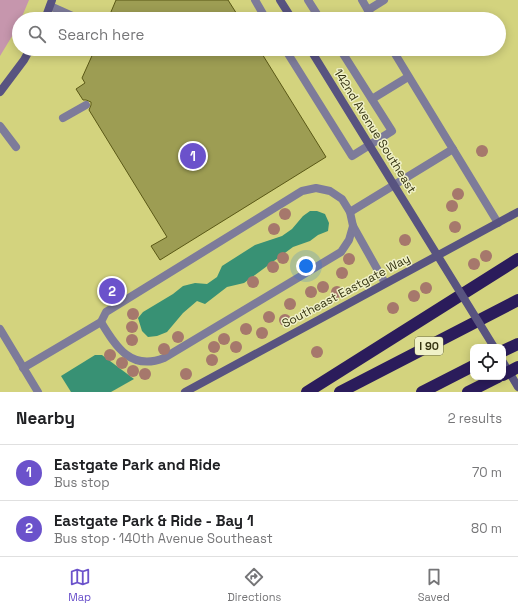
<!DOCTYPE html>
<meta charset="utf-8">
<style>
:root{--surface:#fff;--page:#f2f2f2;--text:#202124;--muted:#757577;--line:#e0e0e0;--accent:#6b52cb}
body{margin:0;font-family:"Space Grotesk",sans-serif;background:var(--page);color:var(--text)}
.controls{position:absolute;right:12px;bottom:12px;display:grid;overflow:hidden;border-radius:8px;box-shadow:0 2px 10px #0003}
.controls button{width:36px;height:36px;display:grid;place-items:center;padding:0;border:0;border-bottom:1px solid var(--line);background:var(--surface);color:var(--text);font:20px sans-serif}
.you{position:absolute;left:306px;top:266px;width:14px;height:14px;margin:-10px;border:3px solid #fff;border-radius:50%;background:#1a73e8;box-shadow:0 0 0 6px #1a73e833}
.badge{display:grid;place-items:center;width:26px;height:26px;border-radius:50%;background:var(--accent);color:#fff;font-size:13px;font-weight:700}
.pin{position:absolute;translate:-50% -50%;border:2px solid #fff;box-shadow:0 1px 4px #0006}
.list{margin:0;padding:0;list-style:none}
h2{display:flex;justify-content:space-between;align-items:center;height:52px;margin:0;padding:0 16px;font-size:17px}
h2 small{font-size:13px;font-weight:400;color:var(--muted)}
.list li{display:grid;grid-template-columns:26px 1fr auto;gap:12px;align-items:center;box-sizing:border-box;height:56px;padding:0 16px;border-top:1px solid var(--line)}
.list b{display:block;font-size:15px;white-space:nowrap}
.list p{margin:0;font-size:13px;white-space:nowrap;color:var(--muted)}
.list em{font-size:13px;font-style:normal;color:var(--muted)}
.icon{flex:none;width:22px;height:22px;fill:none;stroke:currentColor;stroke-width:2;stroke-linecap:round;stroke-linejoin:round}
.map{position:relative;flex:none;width:518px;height:392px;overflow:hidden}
.search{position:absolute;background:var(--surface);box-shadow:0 2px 10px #0003;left:12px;right:12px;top:12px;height:44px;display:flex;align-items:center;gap:10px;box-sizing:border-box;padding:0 14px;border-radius:22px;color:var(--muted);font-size:15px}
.sheet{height:164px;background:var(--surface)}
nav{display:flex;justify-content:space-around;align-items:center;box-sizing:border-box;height:56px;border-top:1px solid var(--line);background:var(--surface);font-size:11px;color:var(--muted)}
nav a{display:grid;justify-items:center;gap:2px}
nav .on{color:var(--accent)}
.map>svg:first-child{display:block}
.green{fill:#c696ad}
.water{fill:#389174}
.building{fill:#9d9d53;stroke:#5a5816}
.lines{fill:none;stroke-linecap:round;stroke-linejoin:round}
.lane{stroke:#7d7b9a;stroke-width:8}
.street{stroke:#7d7b9a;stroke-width:8}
.secondary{stroke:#585380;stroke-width:8}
.highway{stroke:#2b1c5b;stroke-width:12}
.secondary-bridge{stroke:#585380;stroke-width:8}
.tree{fill:#a6786c}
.labels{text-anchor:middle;stroke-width:3;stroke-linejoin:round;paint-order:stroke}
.shield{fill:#f0f1c8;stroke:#6c6c47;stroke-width:1}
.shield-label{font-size:11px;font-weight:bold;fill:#343310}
.street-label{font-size:12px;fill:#343310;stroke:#f0f1c8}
</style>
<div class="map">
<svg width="518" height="392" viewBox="0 0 518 392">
<rect width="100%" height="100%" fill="#d3d37e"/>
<!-- green -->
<path class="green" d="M0 0H29L21 19H19L17 28 0 56Z"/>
<!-- water -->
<g class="water">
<path d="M310 211H317L325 214 329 223 328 231 318 235 310 241 293 247 244 283 227 287 205 304 197 301 183 313 167 332 157 336 148 337 142 331 138 318 143 312 173 294 183 286 195 283 207 284 217 277 222 266 255 245 282 236 292 229 303 216Z"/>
<path d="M95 355H102L134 379 111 392H71L61 376Z"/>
</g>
<!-- building -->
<g class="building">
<path d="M116 0H228L240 19H108Z"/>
<path d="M95 49H259L326 157 160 260 151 246 167 237 89 110 91 105V102L86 100H83L76 89 85 83 82 78Z"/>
</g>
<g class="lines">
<!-- lane -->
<g class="lane">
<path d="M255 0 266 19"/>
<path d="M308 0 320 19"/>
<path d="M362 0 373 19"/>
<path d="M50 6 79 19"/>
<path d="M368 10 384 0"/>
<path d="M285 49 352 156 392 131 340 49"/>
<path d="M392 49 498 223"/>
<path d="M372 99 408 77"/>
<path d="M63 118 86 105"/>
<path d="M0 126 16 147"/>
<path d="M350 212 453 149"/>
<path d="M101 322C116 347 131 371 164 358L341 252 349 240 353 226"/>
<path d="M23 368 101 322 106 312 302 191 316 188 330 191 342 199 350 212 353 226 385 283"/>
</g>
<!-- street -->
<path class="street" d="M0 329 38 392"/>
<!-- secondary -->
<g class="secondary">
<path d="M280 0 292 19"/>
<path d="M45 19 52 0"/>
<path d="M0 92 24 60 30 49"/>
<path d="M503 362 518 387"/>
<path d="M185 392 518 212"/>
</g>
<!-- highway -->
<g class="highway">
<path d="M503 351 518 344"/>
<path d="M503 375 518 367"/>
<path d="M307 392 518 259"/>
<path d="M340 392 518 300"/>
<path d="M422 392 473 366"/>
<path d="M468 392 498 377"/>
</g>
<!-- secondary-bridge -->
<path class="secondary-bridge" d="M310 49 494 347"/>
</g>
<!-- trees -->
<g class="tree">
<circle cx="482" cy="151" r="6"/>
<circle cx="458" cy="194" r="6"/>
<circle cx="452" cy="206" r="6"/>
<circle cx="285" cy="214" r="6"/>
<circle cx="455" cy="227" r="6"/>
<circle cx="274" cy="229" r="6"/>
<circle cx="405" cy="240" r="6"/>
<circle cx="486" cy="256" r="6"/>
<circle cx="283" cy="258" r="6"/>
<circle cx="349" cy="259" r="6"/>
<circle cx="474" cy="264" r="6"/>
<circle cx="273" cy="267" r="6"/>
<circle cx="342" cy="273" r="6"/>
<circle cx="253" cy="282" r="6"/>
<circle cx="323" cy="287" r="6"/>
<circle cx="426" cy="288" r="6"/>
<circle cx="311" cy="292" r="6"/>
<circle cx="337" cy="292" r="6"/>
<circle cx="414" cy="296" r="6"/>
<circle cx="290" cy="304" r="6"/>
<circle cx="393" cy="308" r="6"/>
<circle cx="133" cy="314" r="6"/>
<circle cx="269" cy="317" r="6"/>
<circle cx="285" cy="320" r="6"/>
<circle cx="132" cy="327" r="6"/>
<circle cx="246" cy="329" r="6"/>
<circle cx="262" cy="333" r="6"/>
<circle cx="178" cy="337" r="6"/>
<circle cx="224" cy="339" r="6"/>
<circle cx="132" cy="340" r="6"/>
<circle cx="214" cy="347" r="6"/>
<circle cx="236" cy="347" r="6"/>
<circle cx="164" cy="349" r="6"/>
<circle cx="317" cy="352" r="6"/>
<circle cx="110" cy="355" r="6"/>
<circle cx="212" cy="360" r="6"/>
<circle cx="122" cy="363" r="6"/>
<circle cx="133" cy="371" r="6"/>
<circle cx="145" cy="374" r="6"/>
<circle cx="186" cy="374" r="6"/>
</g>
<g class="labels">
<!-- shield labels -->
<rect class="shield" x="415" y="337" width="28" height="18" rx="3"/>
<g class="shield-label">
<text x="429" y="350">I 90</text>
</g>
<!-- street labels -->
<g class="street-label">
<text transform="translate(375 131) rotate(58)" y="4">142nd Avenue Southeast</text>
<text transform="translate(346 291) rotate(-28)" y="4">Southeast Eastgate Way</text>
</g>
</g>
</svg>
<div class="controls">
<button><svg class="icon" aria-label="locate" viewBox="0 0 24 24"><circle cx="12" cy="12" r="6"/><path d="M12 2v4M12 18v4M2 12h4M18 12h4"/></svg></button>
</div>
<div class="you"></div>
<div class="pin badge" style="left:193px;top:156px">1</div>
<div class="pin badge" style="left:112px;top:291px">2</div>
<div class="search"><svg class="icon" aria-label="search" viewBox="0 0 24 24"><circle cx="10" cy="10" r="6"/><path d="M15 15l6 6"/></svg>Search here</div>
</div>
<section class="sheet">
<h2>Nearby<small>2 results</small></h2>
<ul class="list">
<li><span class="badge">1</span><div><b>Eastgate Park and Ride</b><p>Bus stop</p></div><em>70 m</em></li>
<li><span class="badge">2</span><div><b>Eastgate Park &amp; Ride - Bay 1</b><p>Bus stop · 140th Avenue Southeast</p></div><em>80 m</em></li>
</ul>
</section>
<nav>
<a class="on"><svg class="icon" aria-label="map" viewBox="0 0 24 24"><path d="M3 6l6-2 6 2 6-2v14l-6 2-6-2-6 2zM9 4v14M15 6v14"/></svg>Map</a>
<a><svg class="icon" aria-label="directions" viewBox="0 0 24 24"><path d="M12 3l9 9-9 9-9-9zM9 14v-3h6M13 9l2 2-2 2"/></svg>Directions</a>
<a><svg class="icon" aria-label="saved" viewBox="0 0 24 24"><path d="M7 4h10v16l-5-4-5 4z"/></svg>Saved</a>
</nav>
